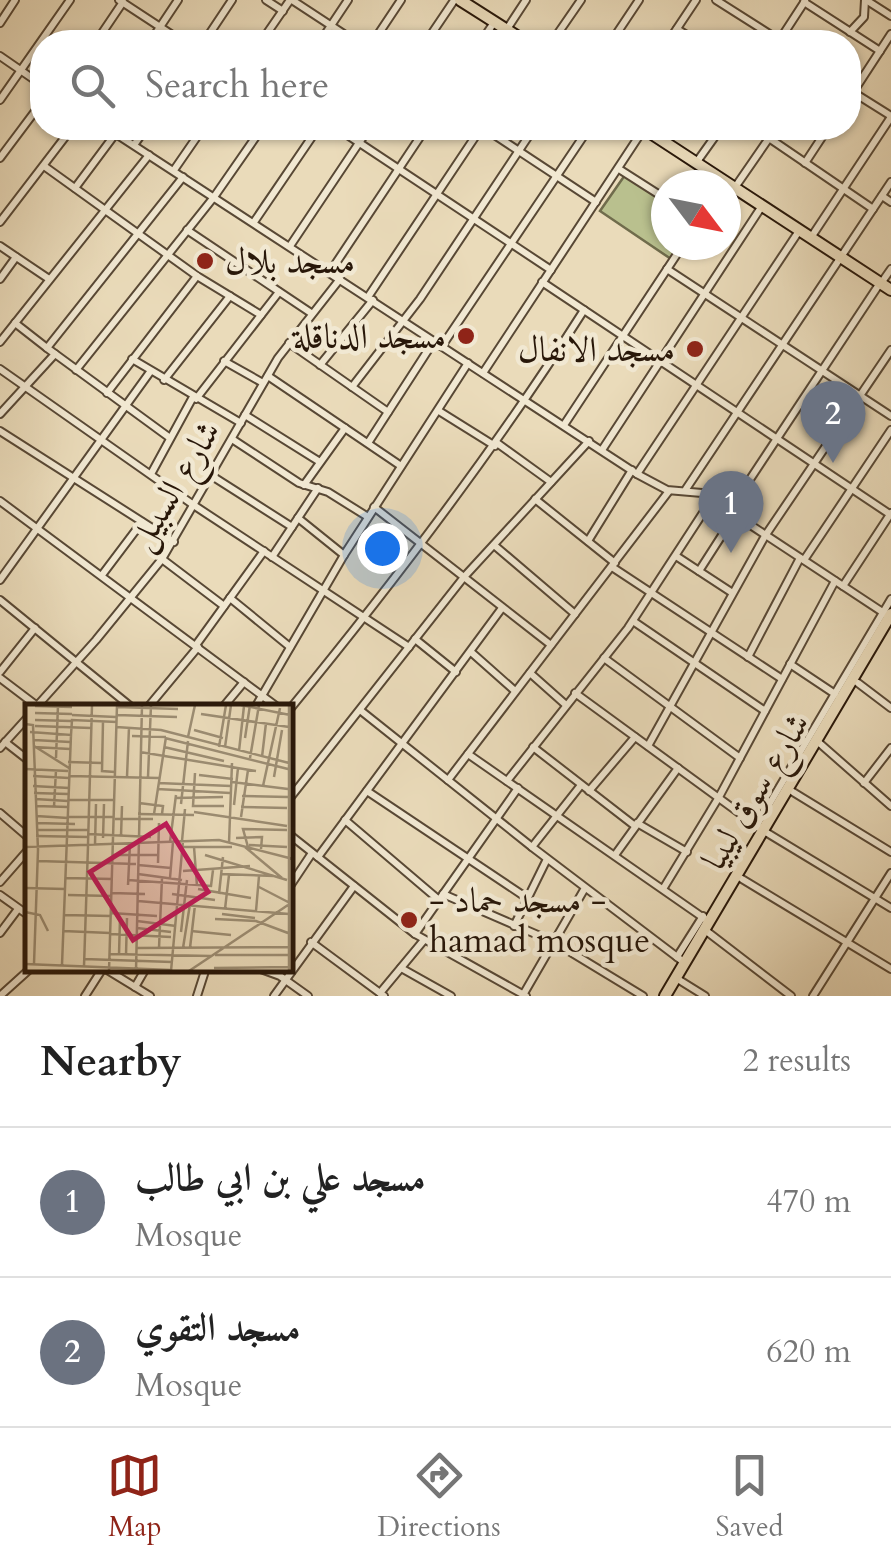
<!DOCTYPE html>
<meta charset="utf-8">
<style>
:root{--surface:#fff;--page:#f2f2f2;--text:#222;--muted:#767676;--line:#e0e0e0;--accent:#8f2418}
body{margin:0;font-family:Cardo,Amiri,serif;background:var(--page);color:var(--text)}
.compass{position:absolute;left:651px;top:170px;width:90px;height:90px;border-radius:50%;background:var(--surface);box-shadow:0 2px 8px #0004;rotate:122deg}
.you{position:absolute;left:382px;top:548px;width:35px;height:35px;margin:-25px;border:8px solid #fff;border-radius:50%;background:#1a73e8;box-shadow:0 0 0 15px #1a73e833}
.badge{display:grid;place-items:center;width:65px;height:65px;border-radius:50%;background:var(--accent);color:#fff;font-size:32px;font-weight:700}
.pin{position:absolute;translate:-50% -82px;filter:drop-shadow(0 2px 5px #0008)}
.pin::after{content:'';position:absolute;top:52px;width:35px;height:30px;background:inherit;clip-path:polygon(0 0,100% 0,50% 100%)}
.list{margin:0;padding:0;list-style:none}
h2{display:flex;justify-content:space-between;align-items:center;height:130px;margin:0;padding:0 40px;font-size:42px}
h2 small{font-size:32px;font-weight:400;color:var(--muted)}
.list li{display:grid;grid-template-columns:65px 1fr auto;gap:30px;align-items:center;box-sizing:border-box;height:150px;padding:0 40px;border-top:2px solid var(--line)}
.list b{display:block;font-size:38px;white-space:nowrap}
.list p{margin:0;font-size:32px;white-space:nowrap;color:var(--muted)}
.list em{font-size:32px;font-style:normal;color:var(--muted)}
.icon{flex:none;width:55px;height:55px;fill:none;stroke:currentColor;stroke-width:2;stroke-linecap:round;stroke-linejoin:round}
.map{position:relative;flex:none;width:891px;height:996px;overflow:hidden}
.search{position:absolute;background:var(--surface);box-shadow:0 2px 8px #0004;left:30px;right:30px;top:30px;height:110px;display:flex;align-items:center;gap:25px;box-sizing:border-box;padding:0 35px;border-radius:40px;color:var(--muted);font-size:38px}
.sheet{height:430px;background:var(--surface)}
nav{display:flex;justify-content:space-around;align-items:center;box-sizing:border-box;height:140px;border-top:2px solid var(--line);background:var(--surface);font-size:28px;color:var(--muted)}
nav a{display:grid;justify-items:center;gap:5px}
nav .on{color:var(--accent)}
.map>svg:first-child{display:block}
.grass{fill:#b9c08e;stroke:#706c4c;stroke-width:2.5}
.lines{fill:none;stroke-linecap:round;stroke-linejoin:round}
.minor-casing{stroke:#584835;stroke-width:10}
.major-casing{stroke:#281709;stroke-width:14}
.minor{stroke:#f1e8d2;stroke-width:6}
.major{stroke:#eadbba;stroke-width:10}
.poi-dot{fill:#8f2418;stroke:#f1e8d2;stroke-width:4}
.labels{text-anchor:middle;stroke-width:9;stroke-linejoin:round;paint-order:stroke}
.poi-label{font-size:35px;fill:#281709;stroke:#f1e8d2;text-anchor:start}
.street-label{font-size:35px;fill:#281709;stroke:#f1e8d2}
.inset-road{fill:none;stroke:#9c8d73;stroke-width:2.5}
.view{fill:#c2185b;fill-opacity:0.15;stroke:#c2185b;stroke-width:5}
.inset-edge{fill:none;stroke:#281709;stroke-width:5}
</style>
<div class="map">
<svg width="891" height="996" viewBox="0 0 891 996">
<rect width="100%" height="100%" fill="#eadbba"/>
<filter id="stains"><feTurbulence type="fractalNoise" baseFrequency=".002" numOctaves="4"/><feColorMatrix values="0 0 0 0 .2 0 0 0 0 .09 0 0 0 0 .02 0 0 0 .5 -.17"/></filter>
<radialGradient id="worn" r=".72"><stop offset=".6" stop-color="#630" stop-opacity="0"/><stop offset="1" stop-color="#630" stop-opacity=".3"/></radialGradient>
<!-- grass -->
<path class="grass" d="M625 175 666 203V245H679L671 259 600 211Z"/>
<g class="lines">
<defs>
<g id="minor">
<path d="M119 0 183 42"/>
<path d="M266 0 283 11"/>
<path d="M292 0 356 42"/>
<path d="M716 0 782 42"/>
<path d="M866 0 891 16"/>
<path d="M804 2 880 51"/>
<path d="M0 23 15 0"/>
<path d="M507 29 526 0"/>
<path d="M677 29 698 42"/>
<path d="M850 32 864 17 865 0"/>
<path d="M614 37 623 42"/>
<path d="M779 41 805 1"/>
<path d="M96 42 123 2"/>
<path d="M150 42 178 0"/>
<path d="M204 42 232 0"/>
<path d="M261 42 290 0"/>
<path d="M320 42 348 0"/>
<path d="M373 42 401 0"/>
<path d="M426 42 453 2"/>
<path d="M481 42 491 27"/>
<path d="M552 42 581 0"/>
<path d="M611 42 639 0"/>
<path d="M668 42 696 0"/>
<path d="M0 56 42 85"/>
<path d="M848 89 891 116"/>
<path d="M0 100 70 0"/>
<path d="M848 100 891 34"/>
<path d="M107 128 637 474 667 490 702 493 890 617"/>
<path d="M337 128 551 270"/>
<path d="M484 128 596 202"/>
<path d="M769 138 873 209"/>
<path d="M134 145 146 128"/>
<path d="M0 158 42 102"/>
<path d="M696 163 721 128"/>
<path d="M805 163 828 128"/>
<path d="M44 166 197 276 261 315"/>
<path d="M619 169 666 199"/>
<path d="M174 170 203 128"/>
<path d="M738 183 776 128"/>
<path d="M75 188 116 133"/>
<path d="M882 196 891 202"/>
<path d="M0 222 72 128"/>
<path d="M254 222 318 128"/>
<path d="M187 230 311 313"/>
<path d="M814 233 891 117"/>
<path d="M0 246 49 279"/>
<path d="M290 246 369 128"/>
<path d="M667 269 891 416"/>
<path d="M330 272 426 128"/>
<path d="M0 279 16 257"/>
<path d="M884 279 891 269"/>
<path d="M542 282 891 515"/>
<path d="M368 297 481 128"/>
<path d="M15 323 47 348 183 177"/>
<path d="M0 342 149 155"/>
<path d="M289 343 388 412"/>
<path d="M442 346 589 128"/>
<path d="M47 348 170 438"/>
<path d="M132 359 241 423"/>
<path d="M224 361 263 383"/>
<path d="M320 365 373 300"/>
<path d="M0 369 195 506 409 647"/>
<path d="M76 370 214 197 262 128"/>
<path d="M483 373 643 130"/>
<path d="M268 376 401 466"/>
<path d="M164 380 230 296"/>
<path d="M352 387 420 299 534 128"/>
<path d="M107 393 197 276"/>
<path d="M196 399 279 292"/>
<path d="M439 411 495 446"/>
<path d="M0 414 55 354"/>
<path d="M245 415 320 462"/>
<path d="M564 425 683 245"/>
<path d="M0 431 174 542"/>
<path d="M232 439 299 483 328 492 368 517"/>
<path d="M368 443 434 341"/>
<path d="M497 443 551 482"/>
<path d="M602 450 762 206"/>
<path d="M151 474 193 397"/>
<path d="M637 474 799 231"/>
<path d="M212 476 292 527"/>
<path d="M304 485 345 428"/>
<path d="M686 489 891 182"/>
<path d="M535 499 615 563"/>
<path d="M0 501 276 706"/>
<path d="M374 507 551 645"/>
<path d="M729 511 880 283"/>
<path d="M298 518 344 555"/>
<path d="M588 541 632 470"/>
<path d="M494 545 575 614"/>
<path d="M676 556 731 592"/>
<path d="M272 557 318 488"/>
<path d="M162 559 224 606"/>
<path d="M804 560 891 430"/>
<path d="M612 567 782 679"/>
<path d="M699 571 735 515"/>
<path d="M102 575 142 522"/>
<path d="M0 580 150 372"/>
<path d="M843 586 891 513"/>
<path d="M230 598 290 647"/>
<path d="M0 600 130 706"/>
<path d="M633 621 765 711"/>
<path d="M415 639 456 672"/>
<path d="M196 645 264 551"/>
<path d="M471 652 515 691"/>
<path d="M748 657 800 558"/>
<path d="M604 658 740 758"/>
<path d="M790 664 835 694"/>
<path d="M0 672 35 628"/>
<path d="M530 673 566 705"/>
<path d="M0 678 37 706 96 640 162 559 278 358 340 279"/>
<path d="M858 683 891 708"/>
<path d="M575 693 764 831 891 908"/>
<path d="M149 706 198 647"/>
<path d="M224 706 244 682"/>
<path d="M256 706 344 555 468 363"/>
<path d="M290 709C395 581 495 450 584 310"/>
<path d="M360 710 532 847 685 963"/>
<path d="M817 741 891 806"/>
<path d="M5 742 28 760"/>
<path d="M648 746 765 536 891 350"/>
<path d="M533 747 635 826"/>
<path d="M0 748 28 717"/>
<path d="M468 754 708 921"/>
<path d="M448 780 669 491"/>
<path d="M507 781 628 628 712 499"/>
<path d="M864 783 891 748"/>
<path d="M367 791 527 898"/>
<path d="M589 791 635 737"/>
<path d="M793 792 891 852"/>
<path d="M290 798 464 577 589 441"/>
<path d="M0 813 28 837"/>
<path d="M345 820 439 900"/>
<path d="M637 823 687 852"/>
<path d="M757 825 891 599"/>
<path d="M290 835 415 934 526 996"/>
<path d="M532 847 581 785"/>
<path d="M615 855 678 768"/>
<path d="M318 857 502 608"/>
<path d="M742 879 891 969"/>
<path d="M0 882 28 850"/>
<path d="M290 886 312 853"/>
<path d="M663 889 719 797 835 581"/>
<path d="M443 894 554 942 643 996"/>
<path d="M0 895 28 915"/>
<path d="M514 926 547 859"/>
<path d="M705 930 791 996"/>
<path d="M0 933 18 909"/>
<path d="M415 934 518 788"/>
<path d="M311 942 384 996"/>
<path d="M677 957 703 916"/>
<path d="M104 968 150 996"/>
<path d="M258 968 280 976 308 996"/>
<path d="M401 968 451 996"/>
<path d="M676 978 705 996"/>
<path d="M135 987 146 968"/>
<path d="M380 993 424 940"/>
<path d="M523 995 585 888"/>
<path d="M0 996 31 968"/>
<path d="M85 996 103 968"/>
<path d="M197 996 206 968"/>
<path d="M274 996 354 886"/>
<path d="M813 996 891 873"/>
</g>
<g id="major">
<path d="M460 0 526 42"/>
<path d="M643 128 891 290"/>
<path d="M665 996 891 614"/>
</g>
</defs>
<!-- minor casing -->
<use href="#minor" class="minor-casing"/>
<!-- major casing -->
<use href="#major" class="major-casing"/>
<!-- minor -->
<use href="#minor" class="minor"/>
<!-- major -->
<use href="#major" class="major"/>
</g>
<!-- markers -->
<g class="poi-dot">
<circle cx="205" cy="261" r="10"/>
<circle cx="466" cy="336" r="10"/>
<circle cx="695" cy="349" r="10"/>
<circle cx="409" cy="920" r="10"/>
</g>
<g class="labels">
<!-- poi labels -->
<g class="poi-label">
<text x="225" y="273">مسجد بلال</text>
<text x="446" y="348" text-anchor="end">مسجد الدناقلة</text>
<text x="675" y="361" text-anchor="end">مسجد الانفال</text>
<text x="429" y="912">- مسجد حماد -<tspan x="429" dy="40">hamad mosque</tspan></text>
</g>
<!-- street labels -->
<g class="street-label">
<text transform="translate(174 485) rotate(-59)" y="12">شارع السبيل</text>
<text transform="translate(755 791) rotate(-59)" y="12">شارع سوق ليبيا</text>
</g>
</g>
<!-- overview -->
<g transform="translate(25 704)">
<rect width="268" height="268" fill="#eadbba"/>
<path class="inset-road" d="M216 1 265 11M10 2 47 3M92 3 153 5M10 9 47 10M176 10 264 23M47 11 91 13M92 11 152 13M10 16 46 17M78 17 77 67 90 68M0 20 8 21 13 146 9 260M10 22 66 24M91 23 136 26 264 59M169 26 198 34M5 28 46 31 47 16 92 18M107 32 141 33M163 33 170 1M140 34 263 65M220 34 225 1M9 36 45 38M9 42 44 64M9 43 45 45M139 43 199 57M194 43 201 1M200 43 206 1M214 47 219 2M115 48 231 67M237 53 241 19M31 54 33 1M225 54 234 1M43 58 77 59M0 65 43 67M170 69 168 102H199M174 71 208 75M8 72 44 74M44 72 134 74M102 73 104 23M123 73 126 1M249 73 257 26M207 78 263 85M133 79 206 82M8 82 44 84M238 82 255 4M132 85 205 89M9 89 43 90M217 92 263 93M150 94 198 93M10 95 43 97M43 96H89M114 99 138 102 137 110M156 100 163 37M209 101 213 64M11 102 43 103M29 103 31 66M216 103 262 104M169 108 262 122M113 110 169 111M129 110 141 33M11 112 43 114M43 113H88M216 113 223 66M90 115H128M11 119 50 120M11 126H63M63 130 126 133M11 132 63 133M96 132 97 102M78 134 79 100M211 134 237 133 236 145M157 137 160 105M145 138 151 91M204 139 207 59M63 140 67 1M70 140 71 100M224 141 262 143M0 143 194 136 268 155M158 143H207M169 143 172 182M220 143 257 174M223 143 218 125 262 126M87 151H134M180 151 262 176M13 157 111 160M133 159 134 119M113 161 146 164M158 167 225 162M113 170 157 176M196 170 249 172M40 174 87 175M145 174 148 138M103 176 186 182 188 166M103 181 105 140M234 183 263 198M0 184 40 185M173 185 226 194M87 189 120 190M147 190 190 196M194 190 198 153M43 191 86 192M113 197 264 210M200 205 204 171M231 207 234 172M0 208 15 211 23 227M86 209 132 212M197 210 230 214M39 211 86 212M190 215 231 217 263 229M112 217 151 222M112 224 146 228M38 227 85 229M166 227 206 231M156 228 162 176M85 230 146 233M112 244 264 243M134 244 137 174M158 244 165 200M165 244 170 201M85 250 186 252M94 251 95 214M101 251 102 214M190 251H263M59 255 147 258M0 260 146 266M37 261 46 31M59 262 63 142M189 264 264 263M84 267 92 1M111 267 117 1M146 267 158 137M164 267 263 201M264 267V1"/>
<path class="view" d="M141 120 183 188 108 236 65 168Z"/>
<rect width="268" height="268" class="inset-edge"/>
</g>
<rect width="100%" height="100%" filter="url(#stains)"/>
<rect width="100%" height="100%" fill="url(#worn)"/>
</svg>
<svg class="compass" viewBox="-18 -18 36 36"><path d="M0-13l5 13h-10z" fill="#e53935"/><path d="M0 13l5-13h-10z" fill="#767676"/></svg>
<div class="you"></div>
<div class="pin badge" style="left:731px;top:553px;background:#6b7280">1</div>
<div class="pin badge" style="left:833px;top:463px;background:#6b7280">2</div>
<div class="search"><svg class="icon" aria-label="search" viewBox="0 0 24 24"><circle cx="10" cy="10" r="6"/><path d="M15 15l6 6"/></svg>Search here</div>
</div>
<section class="sheet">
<h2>Nearby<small>2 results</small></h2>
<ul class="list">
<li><span class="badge" style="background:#6b7280">1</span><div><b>مسجد علي بن ابي طالب</b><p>Mosque</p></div><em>470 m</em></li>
<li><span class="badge" style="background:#6b7280">2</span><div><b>مسجد التقوي</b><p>Mosque</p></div><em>620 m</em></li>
</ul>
</section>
<nav>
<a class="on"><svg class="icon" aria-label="map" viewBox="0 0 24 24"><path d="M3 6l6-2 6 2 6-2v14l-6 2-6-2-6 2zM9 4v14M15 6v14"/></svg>Map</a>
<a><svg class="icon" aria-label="directions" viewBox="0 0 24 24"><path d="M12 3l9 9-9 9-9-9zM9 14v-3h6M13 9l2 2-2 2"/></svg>Directions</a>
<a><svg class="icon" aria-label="saved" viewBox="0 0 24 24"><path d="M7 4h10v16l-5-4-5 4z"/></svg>Saved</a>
</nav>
